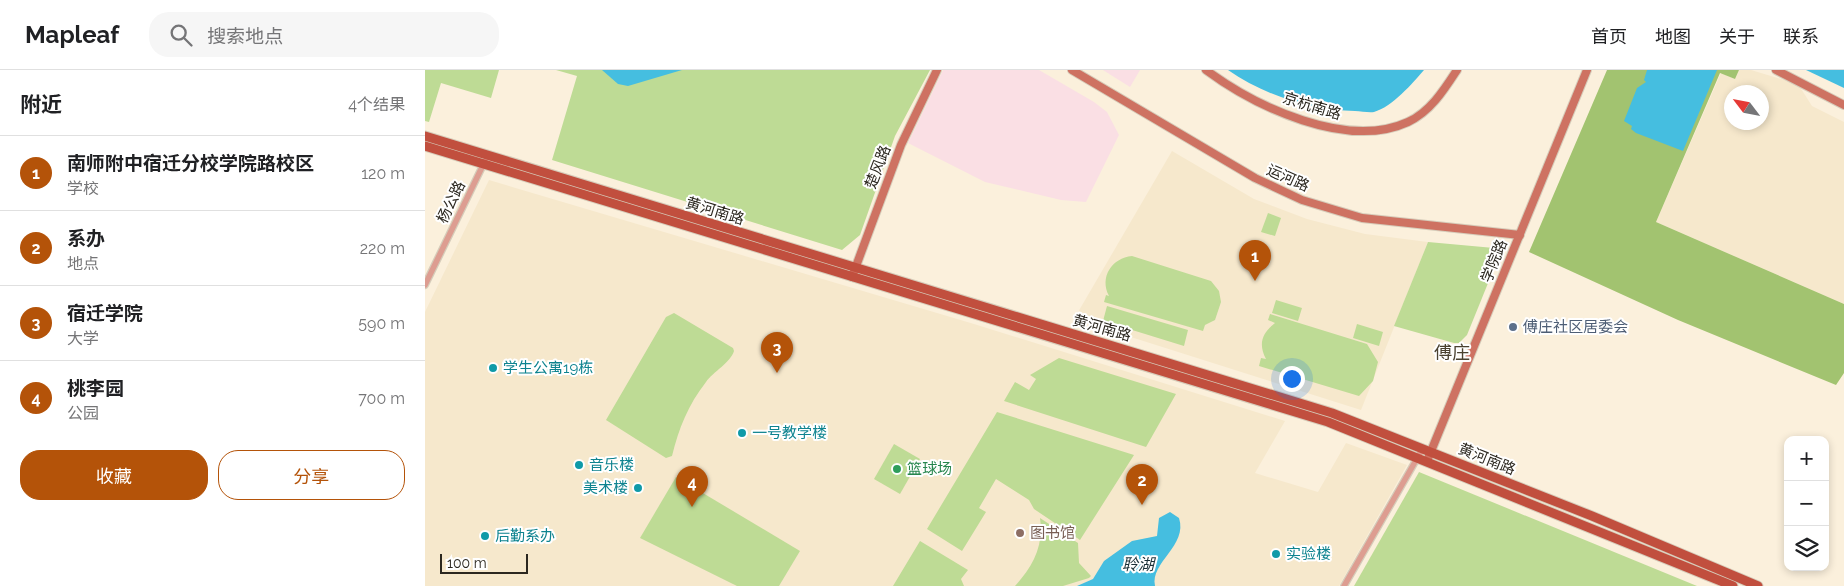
<!DOCTYPE html>
<html lang="zh">
<meta charset="utf-8">
<style>
:root{--surface:#fff;--page:#f6f6f6;--text:#202124;--muted:#757577;--line:#e0e0e0;--accent:#b45309}
body{margin:0;font-family:Raleway,"Noto Sans SC",sans-serif;background:var(--page);color:var(--text)}
.controls{position:absolute;right:15px;bottom:15px;display:grid;overflow:hidden;border-radius:10px;box-shadow:0 2px 8px #0003}
.controls button{width:45px;height:45px;display:grid;place-items:center;padding:0;border:0;border-bottom:1px solid var(--line);background:var(--surface);color:var(--text);font:25px sans-serif}
.compass{position:absolute;left:1299px;top:15px;width:45px;height:45px;border-radius:50%;background:var(--surface);box-shadow:0 2px 8px #0003;rotate:302deg}
.scale{position:absolute;left:15px;bottom:12px;width:88px;box-sizing:border-box;padding-left:5px;border:2px solid #2b271f;border-top:0;font-size:14px;line-height:18px;white-space:nowrap;color:#2b271f;-webkit-text-stroke:4px #fff;paint-order:stroke}
.you{position:absolute;left:866px;top:308px;width:18px;height:18px;margin:-12px;border:4px solid #fff;border-radius:50%;background:#1a73e8;box-shadow:0 0 0 8px #1a73e833}
.badge{display:grid;place-items:center;width:32px;height:32px;border-radius:50%;background:var(--accent);color:#fff;font-size:16px;font-weight:700}
.pin{position:absolute;translate:-50% -41px;filter:drop-shadow(0 1px 2px #0008)}
.pin::after{content:'';position:absolute;top:26px;width:18px;height:15px;background:inherit;clip-path:polygon(0 0,100% 0,50% 100%)}
.list{margin:0;padding:0;list-style:none}
h2{display:flex;justify-content:space-between;align-items:center;height:65px;margin:0;padding:0 20px;font-size:21px}
h2 small{font-size:16px;font-weight:400;color:var(--muted)}
.list li{display:grid;grid-template-columns:32px 1fr auto;gap:15px;align-items:center;box-sizing:border-box;height:75px;padding:0 20px;border-top:1px solid var(--line)}
.list b{display:block;font-size:19px;white-space:nowrap}
.list p{margin:0;font-size:16px;white-space:nowrap;color:var(--muted)}
.list em{font-size:16px;font-style:normal;color:var(--muted)}
.actions{display:flex;gap:10px;padding:15px 20px}
.actions a{flex:1;padding:11px 0;border:1px solid var(--accent);border-radius:20px;text-align:center;font-size:18px;color:var(--accent)}
.actions .main{background:var(--accent);color:#fff}
.icon{flex:none;width:28px;height:28px;fill:none;stroke:currentColor;stroke-width:2;stroke-linecap:round;stroke-linejoin:round}
.map{position:relative;flex:none;width:1419px;height:516px;overflow:hidden}
header{display:flex;align-items:center;gap:30px;box-sizing:border-box;height:70px;padding:0 25px;background:var(--surface);border-bottom:1px solid var(--line)}
header strong{font-size:24px}
nav{display:flex;gap:28px;margin-inline-start:auto;font-size:18px}
.search{width:350px;height:45px;background:var(--page);display:flex;align-items:center;gap:12px;box-sizing:border-box;padding:0 18px;border-radius:20px;color:var(--muted);font-size:19px}
main{display:flex}
aside{flex:1;background:var(--surface)}
.map>svg:first-child{display:block}
.commercial{fill:#fadfe4}
.built{fill:#f6e8cc;fill-rule:evenodd}
.green{fill:#bedb95}
.forest{fill:#a2c370}
.water{fill:#45bee0}
.lines{fill:none;stroke-linecap:round;stroke-linejoin:round}
.street-casing{stroke:#d6ccba;stroke-width:8}
.secondary-casing{stroke:#d6ccba;stroke-width:10}
.primary-casing{stroke:#d6ccba;stroke-width:11}
.street{stroke:#dd9d91;stroke-width:5.5}
.secondary{stroke:#ce7262;stroke-width:8}
.primary{stroke:#c14f3e;stroke-width:9}
.service-dot{fill:#5c6f8a;stroke:#fff;stroke-width:2}
.culture-dot{fill:#0f9aa8;stroke:#fff;stroke-width:2}
.leisure-dot{fill:#2e9e5b;stroke:#fff;stroke-width:2}
.education-dot{fill:#8d6e63;stroke:#fff;stroke-width:2}
.labels{text-anchor:middle;stroke-width:4;stroke-linejoin:round;paint-order:stroke}
.street-label{font-size:15px;fill:#2b271f;stroke:#fff}
.service-label{font-size:15px;fill:#4e5e75;stroke:#fff;text-anchor:start}
.culture-label{font-size:15px;fill:#0d838f;stroke:#fff;text-anchor:start}
.leisure-label{font-size:15px;fill:#27864d;stroke:#fff;text-anchor:start}
.education-label{font-size:15px;fill:#785e54;stroke:#fff;text-anchor:start}
.water-label{font-size:16px;font-style:italic;fill:#1b3037;stroke:#fff}
.quarter-label{font-size:18px;fill:#4a4130;stroke:#fff}
</style>
<header>
<strong>Mapleaf</strong>
<div class="search"><svg class="icon" aria-label="search" viewBox="0 0 24 24"><circle cx="10" cy="10" r="6"/><path d="M15 15l6 6"/></svg>搜索地点</div>
<nav><a>首页</a><a>地图</a><a>关于</a><a>联系</a></nav>
</header>
<main>
<aside>
<h2>附近<small>4个结果</small></h2>
<ul class="list">
<li><span class="badge">1</span><div><b>南师附中宿迁分校学院路校区</b><p>学校</p></div><em>120 m</em></li>
<li><span class="badge">2</span><div><b>系办</b><p>地点</p></div><em>220 m</em></li>
<li><span class="badge">3</span><div><b>宿迁学院</b><p>大学</p></div><em>590 m</em></li>
<li><span class="badge">4</span><div><b>桃李园</b><p>公园</p></div><em>700 m</em></li>
</ul>
<div class="actions"><a class="main">收藏</a><a>分享</a></div>
</aside>
<div class="map">
<svg width="1419" height="516" viewBox="0 0 1419 516">
<rect width="100%" height="100%" fill="#fbf0dc"/>
<!-- commercial -->
<g class="commercial">
<path d="M518 0H614L669 32 682 42 694 65 661 132 636 130 560 112 483 73Z"/>
<path d="M678 0H715L705 17Z"/>
</g>
<!-- built -->
<g class="built">
<path d="M1314 0H1326L1373 14 1387 36 1419 52V234L1231 152 1296 3 1310 9ZM1306 22H1336V52H1306Z"/>
<path d="M747 81 829 129 882 149 940 164 1003 172 936 340 649 249Z"/>
<path d="M64 110 549 254 860 351 830 403 893 422 921 373 982 395 914 516H0V242Z"/>
</g>
<!-- green -->
<g class="green">
<path d="M0 0H74L66 28 16 13 4 52 0 51Z"/>
<path d="M131 0H505L470 66 435 165 417 180 127 90 152 6Z"/>
<path d="M843 143 856 148 850 166 836 162Z"/>
<path d="M1003 172 1069 178 1073 181 1072 191 1042 265 1034 273H1029L969 256Z"/>
<path d="M707 186 786 211 794 221 796 232 790 250 780 255 778 261 679 232 681 225 684 226C674 207 687 188 707 186Z"/>
<path d="M851 230 877 238 873 251 847 243Z"/>
<path d="M682 236 763 260 759 276 678 251Z"/>
<path d="M249 243 308 278 309 281C306 292 288 302 281 312 263 335 254 358 247 386L241 388 181 350 241 247Z"/>
<path d="M845 244 942 274 953 292 948 311 934 326 834 296 836 288 841 289C833 274 837 263 850 253L843 250Z"/>
<path d="M932 254 958 262 954 276 928 268Z"/>
<path d="M634 288 751 324 721 377 579 331 590 312 604 320 611 309 605 305Z"/>
<path d="M572 342 709 385 655 470 609 439 604 430 571 409 554 438 561 442 537 481 502 459Z"/>
<path d="M469 374 495 389 475 424 449 409Z"/>
<path d="M994 402 1272 516H929Z"/>
<path d="M251 407 375 481 354 516H312L215 468Z"/>
<path d="M615 448 653 473 654 493 666 506 664 508 638 516H590C608 496 619 476 615 448Z"/>
<path d="M495 471 543 500 536 509 539 516H468Z"/>
</g>
<!-- forest -->
<path class="forest" d="M1182 0H1314L1310 9 1295 3 1231 152 1419 234V303L1411 315 1253 250 1104 182Z"/>
<!-- water -->
<g class="water">
<path d="M177 0H257L203 16 193 14Z"/>
<path d="M803 0H999C988 13 967 37 949 42 944 43 936 41 930 41 887 41 839 25 803 0Z"/>
<path d="M1222 0H1292L1258 81 1211 63 1206 59 1207 56 1199 51 1212 18 1221 12 1219 10Z"/>
<path d="M1381 0H1419V18Z"/>
<path d="M745 442 754 448C763 476 725 492 730 516H652L668 509 679 491 707 471 732 466 734 448Z"/>
</g>
<g class="lines">
<defs>
<g id="street">
<path d="M0 215 60 91"/>
<path d="M919 516 998 378"/>
</g>
<g id="secondary">
<path d="M647 0 830 108 877 130 937 148 1095 165"/>
<path d="M781 0C831 37 922 80 983 52 1005 42 1019 20 1032 0"/>
<path d="M1351 0 1419 35"/>
<path d="M427 207 476 75 512 0"/>
<path d="M1002 391 1162 0"/>
</g>
<g id="primary">
<path d="M0 66 907 343 1167 446 1333 516"/>
<path d="M0 76 903 352 1308 516"/>
</g>
</defs>
<!-- street casing -->
<use href="#street" class="street-casing"/>
<!-- secondary casing -->
<use href="#secondary" class="secondary-casing"/>
<!-- primary casing -->
<use href="#primary" class="primary-casing"/>
<!-- street -->
<use href="#street" class="street"/>
<!-- secondary -->
<use href="#secondary" class="secondary"/>
<!-- primary -->
<use href="#primary" class="primary"/>
</g>
<!-- markers -->
<circle class="service-dot" cx="1088" cy="257" r="5"/>
<g class="culture-dot">
<circle cx="68" cy="298" r="5"/>
<circle cx="317" cy="363" r="5"/>
<circle cx="154" cy="395" r="5"/>
<circle cx="213" cy="418" r="5"/>
<circle cx="60" cy="466" r="5"/>
<circle cx="851" cy="484" r="5"/>
</g>
<circle class="leisure-dot" cx="472" cy="399" r="5"/>
<circle class="education-dot" cx="595" cy="463" r="5"/>
<g class="labels">
<!-- street labels -->
<g class="street-label">
<text transform="translate(887 36) rotate(17)" y="5">京杭南路</text>
<text transform="translate(453 97) rotate(-69)" y="5">楚风路</text>
<text transform="translate(863 108) rotate(24)" y="5">运河路</text>
<text transform="translate(26 132) rotate(-64)" y="5">杨公路</text>
<text transform="translate(290 141) rotate(17)" y="5">黄河南路</text>
<text transform="translate(1069 191) rotate(-68)" y="5">学院路</text>
<text transform="translate(677 258) rotate(16)" y="5">黄河南路</text>
<text transform="translate(1062 389) rotate(22)" y="5">黄河南路</text>
</g>
<!-- service labels -->
<g class="service-label">
<text x="1098" y="262">傅庄社区居委会</text>
</g>
<!-- culture labels -->
<g class="culture-label">
<text x="78" y="303">学生公寓19栋</text>
<text x="327" y="368">一号教学楼</text>
<text x="164" y="400">音乐楼</text>
<text x="203" y="423" text-anchor="end">美术楼</text>
<text x="70" y="471">后勤系办</text>
<text x="861" y="489">实验楼</text>
</g>
<!-- leisure labels -->
<g class="leisure-label">
<text x="482" y="404">篮球场</text>
</g>
<!-- education labels -->
<g class="education-label">
<text x="605" y="468">图书馆</text>
</g>
<!-- water labels -->
<g class="water-label">
<text x="713" y="500">聆湖</text>
</g>
<!-- quarter labels -->
<g class="quarter-label">
<text x="1027" y="289">傅庄</text>
</g>
</g>
</svg>
<div class="controls">
<button>+</button>
<button>−</button>
<button><svg class="icon" aria-label="layers" viewBox="0 0 24 24"><path d="M12 4l9 5-9 5-9-5zM3 14l9 5 9-5"/></svg></button>
</div>
<svg class="compass" viewBox="-18 -18 36 36"><path d="M0-13l5 13h-10z" fill="#e53935"/><path d="M0 13l5-13h-10z" fill="#757577"/></svg>
<div class="scale">100 m</div>
<div class="you"></div>
<div class="pin badge" style="left:830px;top:211px">1</div>
<div class="pin badge" style="left:717px;top:435px">2</div>
<div class="pin badge" style="left:352px;top:303px">3</div>
<div class="pin badge" style="left:267px;top:437px">4</div>
</div>
</main>
